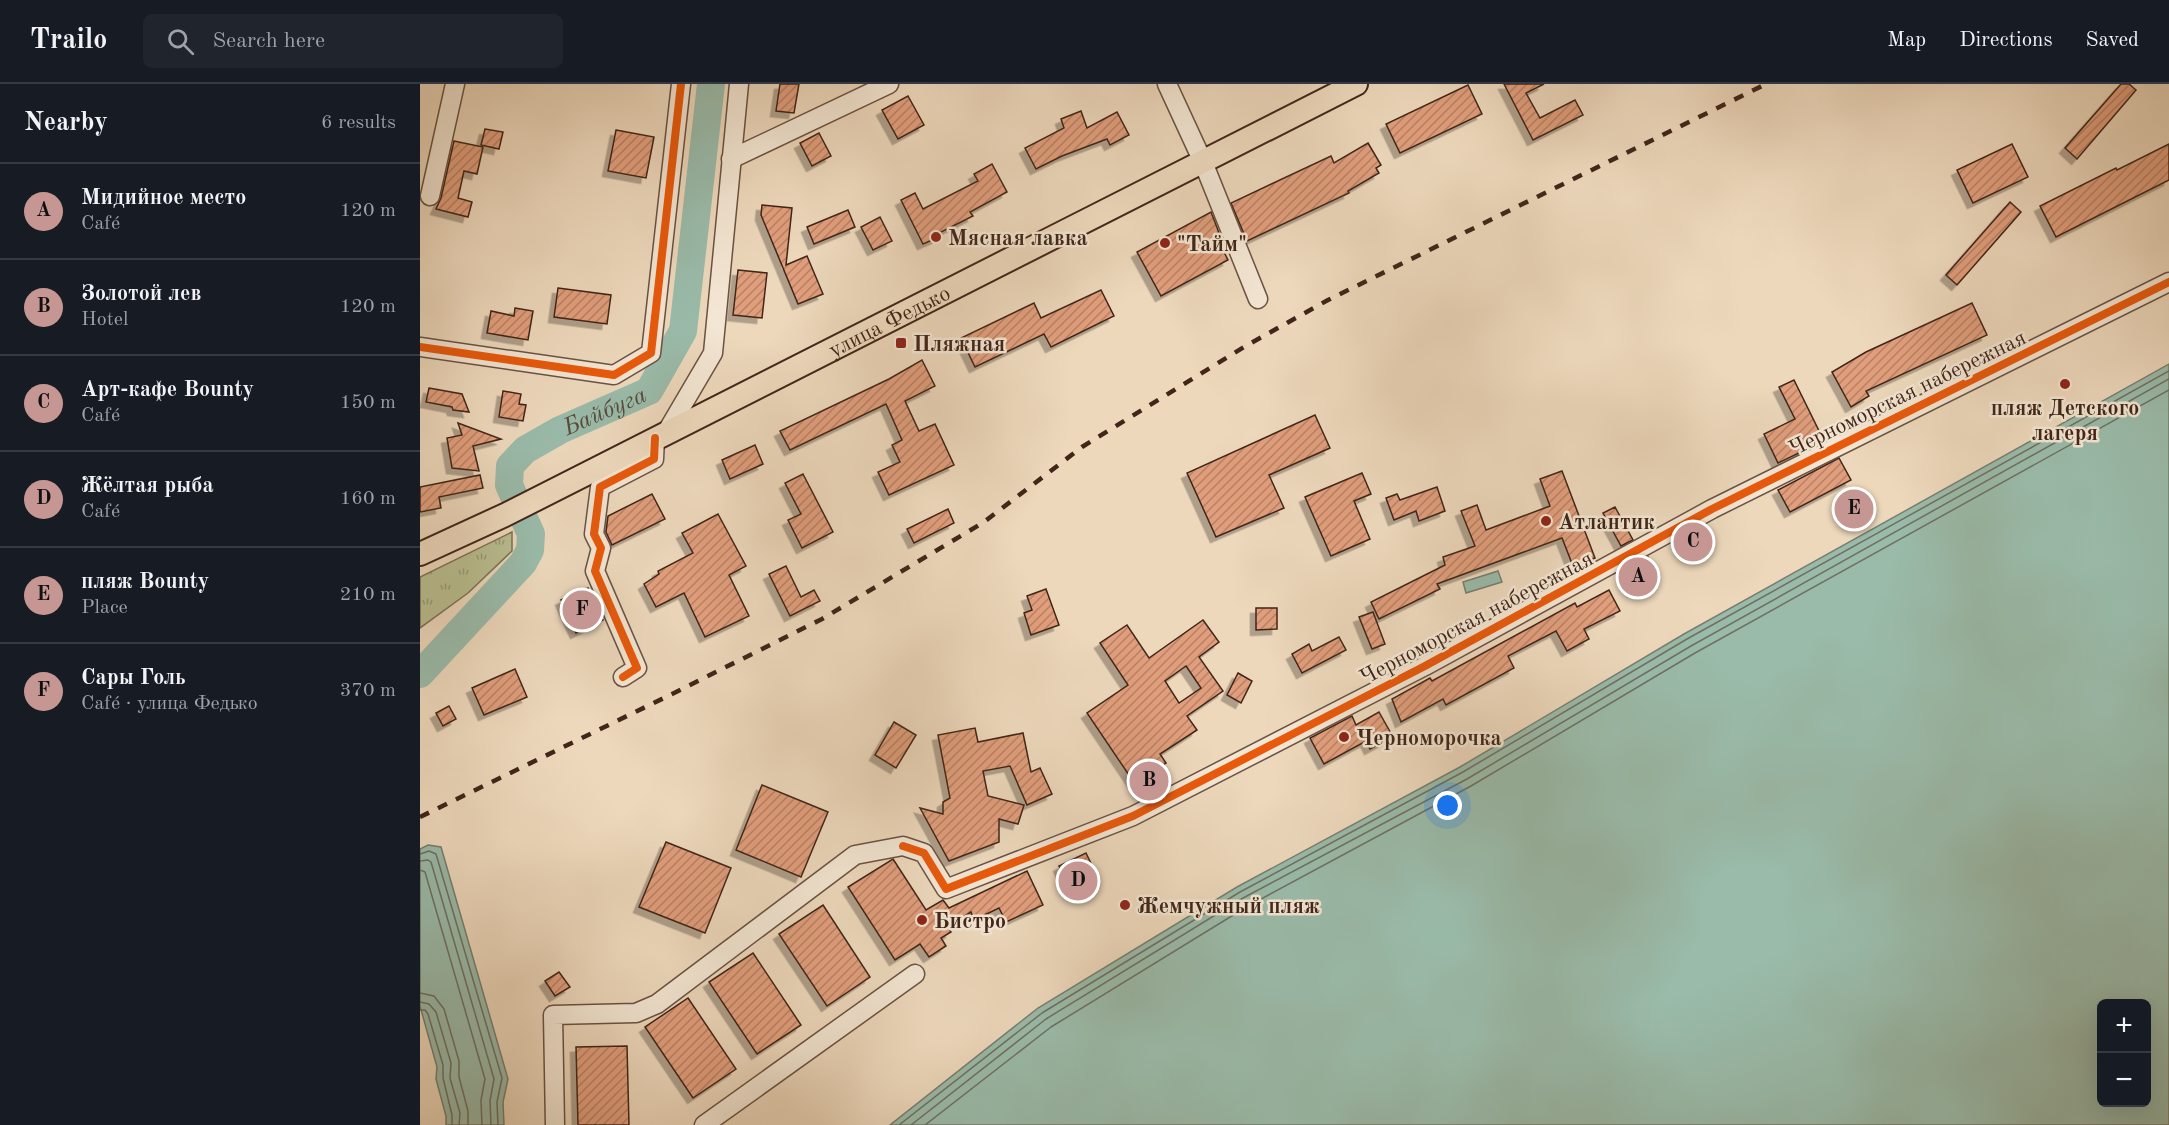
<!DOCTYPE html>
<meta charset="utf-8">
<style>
:root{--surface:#171b24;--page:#20242c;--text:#f1f3f6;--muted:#9ea1a6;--line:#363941;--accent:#c59692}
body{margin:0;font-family:"Old Standard TT",serif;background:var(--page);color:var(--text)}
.controls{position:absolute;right:18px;bottom:18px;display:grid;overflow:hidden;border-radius:9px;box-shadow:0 6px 24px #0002}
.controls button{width:54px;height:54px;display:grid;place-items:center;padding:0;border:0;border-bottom:2px solid var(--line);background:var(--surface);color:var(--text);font:30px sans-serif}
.you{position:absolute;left:1028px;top:722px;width:21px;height:21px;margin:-15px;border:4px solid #fff;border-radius:50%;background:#1a73e8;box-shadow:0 0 0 9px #1a73e833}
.badge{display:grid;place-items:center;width:39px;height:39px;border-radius:50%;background:var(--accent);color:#111;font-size:20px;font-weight:700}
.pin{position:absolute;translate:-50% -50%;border:3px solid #fff;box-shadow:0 2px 6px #0006}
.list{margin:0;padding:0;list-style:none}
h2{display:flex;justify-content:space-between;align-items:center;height:78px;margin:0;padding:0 24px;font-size:26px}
h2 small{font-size:20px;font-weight:400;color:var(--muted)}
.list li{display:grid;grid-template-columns:39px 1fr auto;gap:18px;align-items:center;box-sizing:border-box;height:96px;padding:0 24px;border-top:2px solid var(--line)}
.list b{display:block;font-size:22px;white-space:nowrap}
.list p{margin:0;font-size:20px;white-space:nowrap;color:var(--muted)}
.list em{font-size:20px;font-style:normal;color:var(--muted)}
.icon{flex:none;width:33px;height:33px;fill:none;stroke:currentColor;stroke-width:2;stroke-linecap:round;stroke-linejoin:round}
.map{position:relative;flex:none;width:1749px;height:1041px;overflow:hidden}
header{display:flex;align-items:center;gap:36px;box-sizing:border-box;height:84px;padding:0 30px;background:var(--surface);border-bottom:2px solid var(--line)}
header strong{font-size:28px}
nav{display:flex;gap:33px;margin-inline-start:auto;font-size:21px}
.search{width:420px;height:54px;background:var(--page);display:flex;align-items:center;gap:15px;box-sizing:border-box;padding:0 21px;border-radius:9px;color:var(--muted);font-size:22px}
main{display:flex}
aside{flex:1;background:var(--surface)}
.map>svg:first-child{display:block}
.grass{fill:url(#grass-tufts);stroke:#7c7254;stroke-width:1.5}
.water{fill:#9abbaa;stroke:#767f70;stroke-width:1.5;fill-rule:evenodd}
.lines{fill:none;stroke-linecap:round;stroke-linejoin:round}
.shore{stroke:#6d7062;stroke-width:1.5}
.river{stroke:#9abbaa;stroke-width:28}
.building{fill:url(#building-hatch);stroke:#402519;stroke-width:1.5;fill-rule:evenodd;filter:url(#shadow)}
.minor-casing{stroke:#6b5242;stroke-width:21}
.major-casing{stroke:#402519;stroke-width:26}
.minor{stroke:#f3e6d3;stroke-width:18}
.major{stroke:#edd8bc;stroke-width:22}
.rail{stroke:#402519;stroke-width:4.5;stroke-dasharray:10 10;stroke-linecap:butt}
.cycleway-casing{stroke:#f3e6d3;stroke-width:11}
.cycleway{stroke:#e8590c;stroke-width:8}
.poi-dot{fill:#8f2418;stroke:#f3e6d3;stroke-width:2}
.labels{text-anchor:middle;stroke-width:5;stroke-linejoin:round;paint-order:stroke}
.poi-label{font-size:22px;font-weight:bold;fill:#402519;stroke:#f3e6d3;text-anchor:start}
.street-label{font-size:22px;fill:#402519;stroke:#f3e6d3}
.water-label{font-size:24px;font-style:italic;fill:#564a3d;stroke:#f3e6d3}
</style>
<header>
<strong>Trailo</strong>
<div class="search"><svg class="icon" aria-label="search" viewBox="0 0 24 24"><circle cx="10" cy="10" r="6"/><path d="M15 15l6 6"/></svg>Search here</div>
<nav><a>Map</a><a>Directions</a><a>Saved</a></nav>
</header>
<main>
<aside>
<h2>Nearby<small>6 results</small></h2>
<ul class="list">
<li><span class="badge">A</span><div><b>Мидийное место</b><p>Café</p></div><em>120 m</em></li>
<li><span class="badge">B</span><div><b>Золотой лев</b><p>Hotel</p></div><em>120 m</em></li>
<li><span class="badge">C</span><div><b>Арт-кафе Bounty</b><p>Café</p></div><em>150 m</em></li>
<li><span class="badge">D</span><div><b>Жёлтая рыба</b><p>Café</p></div><em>160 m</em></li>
<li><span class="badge">E</span><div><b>пляж Bounty</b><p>Place</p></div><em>210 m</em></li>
<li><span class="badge">F</span><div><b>Сары Голь</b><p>Café · улица Федько</p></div><em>370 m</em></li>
</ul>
</aside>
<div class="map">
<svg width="1749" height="1041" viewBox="0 0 1749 1041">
<defs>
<pattern id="grass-tufts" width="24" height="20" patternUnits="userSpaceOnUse" patternTransform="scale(1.5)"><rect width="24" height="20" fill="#b9be90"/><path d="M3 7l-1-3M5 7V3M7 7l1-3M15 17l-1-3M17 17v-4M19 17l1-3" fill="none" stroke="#989a75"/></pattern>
<pattern id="building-hatch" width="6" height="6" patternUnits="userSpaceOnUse" patternTransform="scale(1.5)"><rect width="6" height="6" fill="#e19e7c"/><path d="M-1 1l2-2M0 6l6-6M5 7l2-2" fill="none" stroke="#b88165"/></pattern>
<filter id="shadow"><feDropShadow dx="-5.5" dy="5.5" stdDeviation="0" flood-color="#0004"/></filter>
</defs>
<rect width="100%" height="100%" fill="#edd8bc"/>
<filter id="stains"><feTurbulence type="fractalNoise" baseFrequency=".00333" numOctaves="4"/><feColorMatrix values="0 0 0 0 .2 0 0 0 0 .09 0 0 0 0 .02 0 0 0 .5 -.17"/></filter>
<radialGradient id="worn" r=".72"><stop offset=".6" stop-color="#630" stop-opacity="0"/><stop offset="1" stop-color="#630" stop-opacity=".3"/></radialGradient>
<!-- grass -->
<path class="grass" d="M92 448V467L48 509 0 544V493Z"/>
<!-- water -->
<g class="water">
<path d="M1749 280V1041H470L618 924 817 803 1040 683 1264 550ZM1682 920H1726V1018H1682Z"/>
<path d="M1078 487 1082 498 1046 509 1043 498Z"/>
<path d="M8 761 21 763 88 995 83 1018 84 1041H26V1032L16 995 17 983 0 922V765Z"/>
</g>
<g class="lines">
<!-- shore -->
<g class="shore">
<path d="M0 770 9 767 16 770 82 994 77 1018 78 1041"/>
<path d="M0 777 8 776 11 778 74 995 70 1017 71 1041"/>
<path d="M0 786 5 788 65 995 61 1016 62 1041"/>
<path d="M0 909 14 912 24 925 39 977V993L48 1027V1041"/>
<path d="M0 918 9 920 16 928 31 979 30 994 40 1029 39 1041"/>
<path d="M0 926H5L8 930 23 981V994L32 1031V1041"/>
<path d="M479 1041 622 929 820 808 1043 688 1267 555 1749 287"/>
<path d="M491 1041 626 935 823 814 1047 695 1271 562 1749 295"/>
<path d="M505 1041 631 943 828 822 1051 702 1275 569 1749 306"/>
</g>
<!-- river -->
<path class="river" id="s1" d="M0 590 103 479 110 466 111 450 89 401 90 382 105 366 140 346 229 307 263 247 291 0"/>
</g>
<!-- building -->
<g class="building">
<path d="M360 0H379L374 29 356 27Z"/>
<path d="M1084 0H1124L1106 9 1120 34 1155 16 1163 31 1113 56Z"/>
<path d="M1701 0H1709L1716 6 1657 75 1645 64Z"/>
<path d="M1048 1 1062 30 980 69 966 40Z"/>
<path d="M488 12 504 41 478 55 462 26Z"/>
<path d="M661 27 667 44 697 28 709 51 690 61 687 55 642 72 616 85 605 64 644 44 641 35Z"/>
<path d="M65 45 83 48 79 65 61 61Z"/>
<path d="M196 46 234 53 226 94 188 87Z"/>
<path d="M399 49 411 72 392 82 380 59Z"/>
<path d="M34 57 63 63 57 90 44 87 38 114 52 118 48 133 16 125 21 114Z"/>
<path d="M948 59 961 81 956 84 959 89 928 107 929 109 827 157 811 119 911 72 914 79Z"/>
<path d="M1592 60 1608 93 1553 119 1537 86Z"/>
<path d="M1749 60V96L1636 153 1620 122 1696 84 1697 86Z"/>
<path d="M572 80 587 108 550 128 553 132 515 151 517 154 503 160 481 116 495 109 503 125 558 97 554 90Z"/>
<path d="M1590 118 1601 128 1537 201 1526 191Z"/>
<path d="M342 121 372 124 366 181 387 172 403 210 378 220 341 131Z"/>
<path d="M428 126 435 143 394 160 387 143Z"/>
<path d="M791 128 806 167 804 168 808 176 741 212 717 168Z"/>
<path d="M460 133 472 157 453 166 441 143Z"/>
<path d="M318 186 347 189 342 234 313 231Z"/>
<path d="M138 204 191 211 187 240 134 233Z"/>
<path d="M681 206 694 232 631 263 624 250 555 283 541 254 614 219 621 234Z"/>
<path d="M1552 219 1567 251 1446 307 1449 312 1431 323 1412 288 1446 268Z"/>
<path d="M95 224 113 227 108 256 67 249 71 227 94 232Z"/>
<path d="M502 276 515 302 485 317 499 347 515 340 534 381 469 411 458 388 480 378 472 361 482 356 466 320 370 366 360 347 469 295Z"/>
<path d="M1374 296 1404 357 1358 379 1344 350 1375 335 1359 303Z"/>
<path d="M9 304 42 310 49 328 33 326 32 323 6 318Z"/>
<path d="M83 307 101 310 99 320 106 321 103 337 79 333Z"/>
<path d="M895 331 910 364 849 391 864 424 796 453 767 389Z"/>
<path d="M38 339 81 355 53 362 59 387 32 384 27 354 42 351Z"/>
<path d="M335 361 343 380 310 395 302 376Z"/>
<path d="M1419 374 1431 396 1370 428 1358 406Z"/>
<path d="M1142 387 1175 474 1153 482 1142 454 1017 500 1020 505 959 535 951 518 1025 481 1023 473 1055 462 1041 427 1057 421 1066 446 1130 422 1120 395Z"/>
<path d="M942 389 951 410 934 417 950 455 911 472 885 413Z"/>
<path d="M383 390 413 448 382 464 368 436 381 430 365 399Z"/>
<path d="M60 391 63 404 19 413 21 424 0 428V403Z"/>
<path d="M1017 403 1025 427 999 437 996 427 974 436 966 414 977 410 980 416Z"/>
<path d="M232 410 245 435 192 461 186 448 188 432Z"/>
<path d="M1195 423 1213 456 1201 462 1183 429Z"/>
<path d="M528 425 534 439 494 459 487 445Z"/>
<path d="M298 430 326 482 309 491 329 532 285 553 264 509 236 523 224 500 239 490 238 487 273 469 262 449Z"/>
<path d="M1228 473 1238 496 1213 507 1204 486Z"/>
<path d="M366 482 381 513 394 506 400 517 370 532 349 490Z"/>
<path d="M168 504 183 536 156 549 141 516Z"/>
<path d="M626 505 639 541 611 551 604 529 612 526 607 512Z"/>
<path d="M1189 506 1200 527 1164 545 1169 555 1147 567 1136 547 1088 572 1094 584 1026 621 1023 615 981 638 972 615 1010 594 1012 597 1155 519 1157 523Z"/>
<path d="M836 524H857V545L836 546Z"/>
<path d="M953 528 965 560 952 565 939 533Z"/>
<path d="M783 536 799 558 779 573 803 607 767 632 777 646 740 670 746 679 715 700 667 629 708 601 680 559 707 541 729 574ZM766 582 781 604 759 619 745 597Z"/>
<path d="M919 553 926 566 882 589 872 570 889 560 892 567Z"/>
<path d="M95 585 107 613 64 631 52 604Z"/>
<path d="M818 589 832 597 821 619 807 611Z"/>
<path d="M29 622 36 635 23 642 16 629Z"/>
<path d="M959 628 973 653 950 665 946 657 904 680 890 654 932 632 936 641Z"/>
<path d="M474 638 496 651 476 684 455 671Z"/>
<path d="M555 644 558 658 603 649 611 688 620 684 632 710 607 721 590 682 563 687 568 712 604 721 598 740 579 735V758L529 777 500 724 523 730V718L530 714 518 651Z"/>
<path d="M342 701 408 728 381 793 316 766Z"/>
<path d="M246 758 311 784 285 849 219 823Z"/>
<path d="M666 769 677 792 651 805 639 782Z"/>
<path d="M473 775 506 826 523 816 529 824 607 787 623 821 586 838 579 824 554 836 551 828 528 843 531 848 521 854 526 862 509 873 500 860 475 876 428 803Z"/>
<path d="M403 821 450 893 407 922 359 850Z"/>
<path d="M333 869 381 941 337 970 289 898Z"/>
<path d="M139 888 150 903 135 912 125 897Z"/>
<path d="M268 914 316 985 273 1014 225 943Z"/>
<path d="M207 962 209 1041H158L156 963Z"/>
</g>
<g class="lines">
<defs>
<g id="minor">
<path d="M747 0 783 78 838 215"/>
<path d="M311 75 469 0"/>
<path d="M10 112 35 0"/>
<path d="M0 263 194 291 231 269 261 0"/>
<path d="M246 349 293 269 319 0"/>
<path d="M203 593 217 584 175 487 181 464 174 450 180 403 234 375 235 354"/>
<path d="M135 1041 133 931 216 929 237 920 435 771 483 762 504 769 526 805 713 732 1005 582 1292 425 1749 198"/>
<path d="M284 1041 495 890"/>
</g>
<g id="major">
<path id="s2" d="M0 470 85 431 936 0"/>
</g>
</defs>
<!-- minor casing -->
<use href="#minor" class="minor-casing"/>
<!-- major casing -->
<use href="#major" class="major-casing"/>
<!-- minor -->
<use href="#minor" class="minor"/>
<!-- major -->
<use href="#major" class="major"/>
<!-- rail -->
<path class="rail" d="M0 733 248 612 402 535 564 438 662 363 824 263 908 216 1346 0"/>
<defs>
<g id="cycleway">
<path d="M0 263 194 291 231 269 261 0"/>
<path d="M203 593 217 584 175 487 181 464 174 450 180 403 234 375 235 354"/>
<path d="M483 762 504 769 526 805 713 732 1005 582 1292 425 1749 198"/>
</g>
</defs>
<!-- cycleway casing -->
<use href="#cycleway" class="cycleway-casing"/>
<!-- cycleway -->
<use href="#cycleway" class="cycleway"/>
</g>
<!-- markers -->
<g class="poi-dot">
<circle cx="516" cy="153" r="6"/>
<circle cx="745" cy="159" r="6"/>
<rect x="475" y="253" width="12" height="12" rx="3"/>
<circle cx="1645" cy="300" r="6"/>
<circle cx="1126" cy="437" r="6"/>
<circle cx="924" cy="653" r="6"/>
<circle cx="705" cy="821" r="6"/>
<circle cx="502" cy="836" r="6"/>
</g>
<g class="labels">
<!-- poi labels -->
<g class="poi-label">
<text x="528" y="161">Мясная лавка</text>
<text x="757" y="167">"Тайм"</text>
<text x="493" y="267">Пляжная</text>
<text x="1645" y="331" text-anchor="middle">пляж Детского<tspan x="1645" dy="25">лагеря</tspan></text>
<text x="1138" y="445">Атлантик</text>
<text x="936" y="661">Черноморочка</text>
<text x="717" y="829">Жемчужный пляж</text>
<text x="514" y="844">Бистро</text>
</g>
<!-- street labels -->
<g class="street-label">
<text dy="8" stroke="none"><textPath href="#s2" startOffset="524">улица Федько</textPath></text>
<text transform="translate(1487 308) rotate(-26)" y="8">Черноморская набережная</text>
<text transform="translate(1056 533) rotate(-28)" y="8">Черноморская набережная</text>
</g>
<!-- water labels -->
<g class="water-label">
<text dy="8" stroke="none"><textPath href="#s1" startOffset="366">Байбуга</textPath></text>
</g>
</g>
<rect width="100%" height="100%" filter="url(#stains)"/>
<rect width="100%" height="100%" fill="url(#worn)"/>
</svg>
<div class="controls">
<button>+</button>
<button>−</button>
</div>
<div class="you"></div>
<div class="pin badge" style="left:1218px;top:493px">A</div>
<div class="pin badge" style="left:729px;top:697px">B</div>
<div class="pin badge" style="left:1273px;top:458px">C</div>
<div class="pin badge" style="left:658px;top:797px">D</div>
<div class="pin badge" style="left:1434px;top:425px">E</div>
<div class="pin badge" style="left:162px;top:526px">F</div>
</div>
</main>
